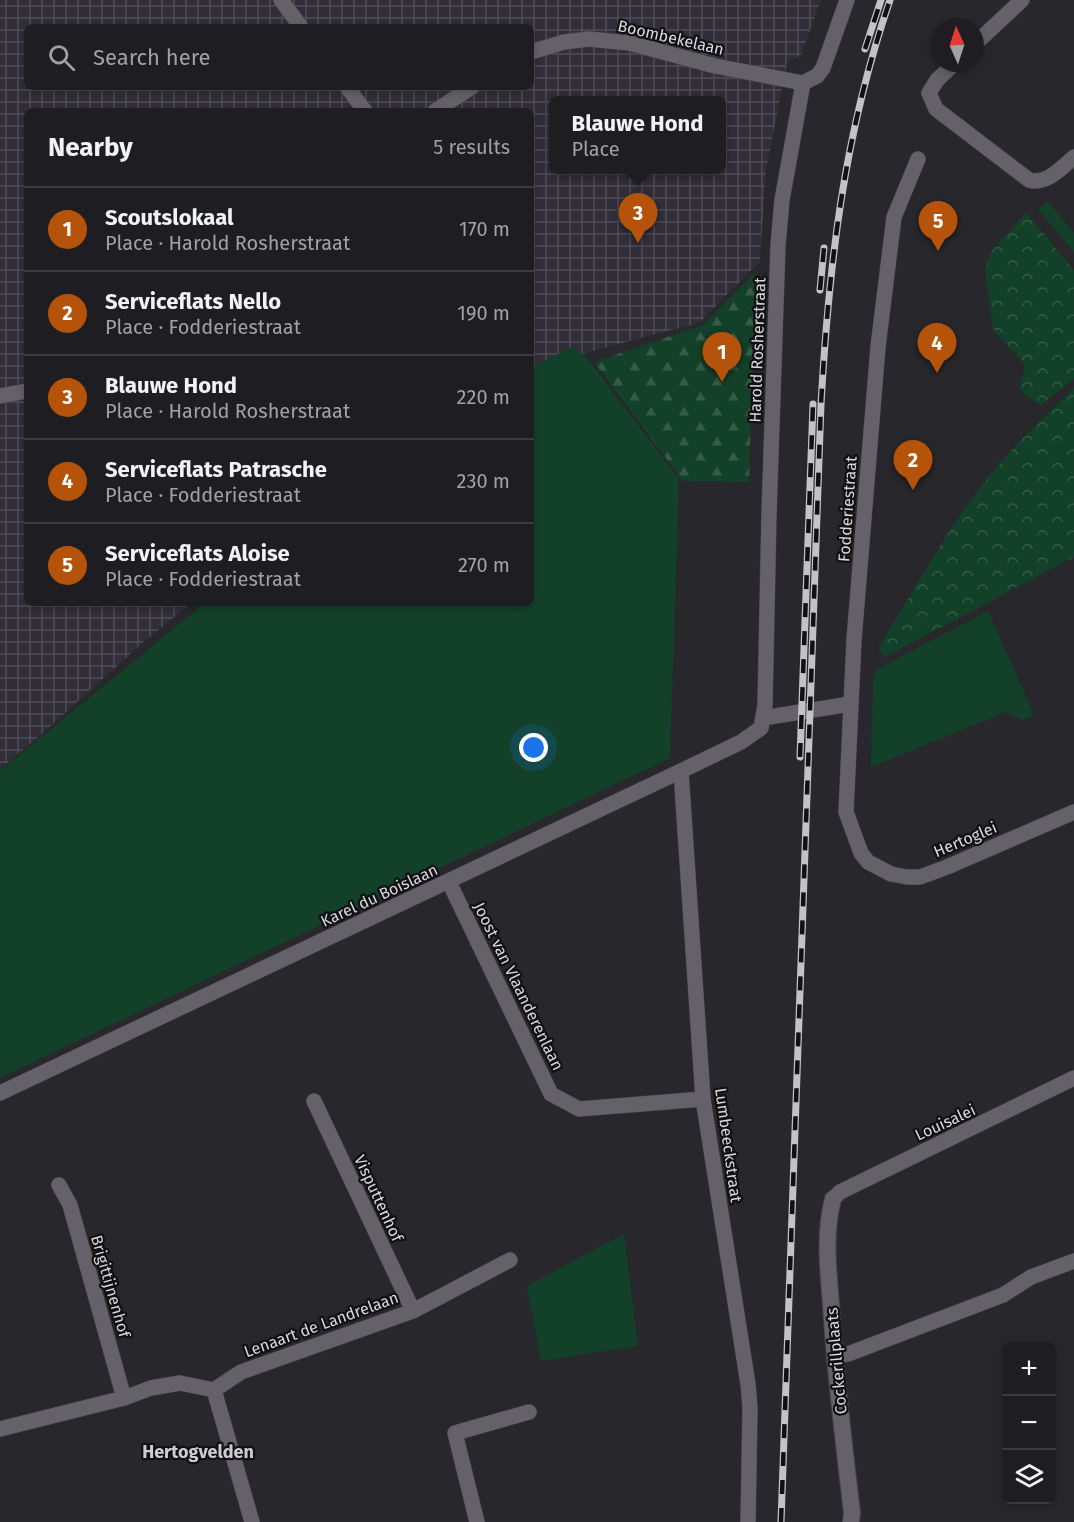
<!DOCTYPE html>
<meta charset="utf-8">
<style>
:root{--surface:#1e1d21;--page:#2b2a2e;--text:#f1f3f6;--muted:#a1a2a5;--line:#3c3b3f;--accent:#b45309}
body{margin:0;font-family:"Fira Sans",sans-serif;background:var(--page);color:var(--text)}
.controls{position:absolute;right:18px;bottom:18px;display:grid;overflow:hidden;border-radius:9px;box-shadow:0 3px 9px #0003}
.controls button{width:54px;height:54px;display:grid;place-items:center;padding:0;border:0;border-bottom:2px solid var(--line);background:var(--surface);color:var(--text);font:30px sans-serif}
.compass{position:absolute;left:930px;top:18px;width:54px;height:54px;border-radius:50%;background:var(--surface);box-shadow:0 3px 9px #0003;rotate:357deg}
.you{position:absolute;left:534px;top:748px;width:21px;height:21px;margin:-15px;border:4px solid #fff;border-radius:50%;background:#1a73e8;box-shadow:0 0 0 9px #1a73e833}
.badge{display:grid;place-items:center;width:39px;height:39px;border-radius:50%;background:var(--accent);color:#fff;font-size:20px;font-weight:700}
.pin{position:absolute;translate:-50% -50px;filter:drop-shadow(0 2px 3px #0008)}
.pin::after{content:'';position:absolute;top:32px;width:21px;height:18px;background:inherit;clip-path:polygon(0 0,100% 0,50% 100%)}
.popup{position:absolute;left:549px;top:96px;width:177px;height:78px;box-sizing:border-box;display:grid;place-content:center;border-radius:9px;background:var(--surface);filter:drop-shadow(0 2px 4px #0005);font-size:20px;white-space:nowrap;color:var(--muted)}
.popup b{font-size:22px;color:var(--text)}
.popup::after{content:'';position:absolute;left:50%;top:100%;margin-left:-12px;border:12px solid transparent;border-top-color:var(--surface)}
.list{margin:0;padding:0;list-style:none}
h2{display:flex;justify-content:space-between;align-items:center;height:78px;margin:0;padding:0 24px;font-size:26px}
h2 small{font-size:20px;font-weight:400;color:var(--muted)}
.list li{display:grid;grid-template-columns:39px 1fr auto;gap:18px;align-items:center;box-sizing:border-box;height:84px;padding:0 24px;border-top:2px solid var(--line)}
.list b{display:block;font-size:22px;white-space:nowrap}
.list p{margin:0;font-size:20px;white-space:nowrap;color:var(--muted)}
.list em{font-size:20px;font-style:normal;color:var(--muted)}
.icon{flex:none;width:33px;height:33px;fill:none;stroke:currentColor;stroke-width:2;stroke-linecap:round;stroke-linejoin:round}
.map{position:relative;flex:none;width:1074px;height:1522px;overflow:hidden}
.search{position:absolute;background:var(--surface);box-shadow:0 3px 9px #0003;left:24px;top:24px;width:510px;height:66px;display:flex;align-items:center;gap:15px;box-sizing:border-box;padding:0 21px;border-radius:9px;color:var(--muted);font-size:22px}
.panel{position:absolute;background:var(--surface);box-shadow:0 3px 9px #0003;left:24px;top:108px;width:510px;height:498px;border-radius:9px}
.map>svg:first-child{display:block}
.industrial{fill:url(#industrial-grid);fill-rule:evenodd}
.grass{fill:#134028}
.forest{fill:url(#forest-firs)}
.park{fill:url(#park-crowns)}
.lines{fill:none;stroke-linecap:round;stroke-linejoin:round}
.minor-casing{stroke:#454449;stroke-width:16}
.tertiary-casing{stroke:#454449;stroke-width:18}
.minor{stroke:#646268;stroke-width:15}
.tertiary{stroke:#646268;stroke-width:16}
.rail-casing{stroke:#c3c2c6;stroke-width:7}
.rail{stroke:#111013;stroke-width:4.5;stroke-dasharray:14;stroke-linecap:butt}
.labels{text-anchor:middle;stroke-width:4.5;stroke-linejoin:round;paint-order:stroke}
.street-label{font-size:16px;fill:#dad9dd;stroke:#111013}
.neighbourhood-label{font-size:18px;font-weight:bold;fill:#ceccd3;stroke:#111013}
</style>
<div class="map">
<svg width="1074" height="1522" viewBox="0 0 1074 1522">
<defs>
<pattern id="industrial-grid" width="8" height="8" patternUnits="userSpaceOnUse" patternTransform="scale(1.5)"><rect width="8" height="8" fill="#312e39"/><path d="M0 4h8M4 0v8" fill="none" stroke="#4e4c55"/></pattern>
<pattern id="forest-firs" width="22" height="20" patternUnits="userSpaceOnUse" patternTransform="scale(1.5)"><rect width="22" height="20" fill="#134028"/><path d="M5 1l3.5 6h-7zM16 11l3.5 6h-7z" fill="#355b47"/></pattern>
<pattern id="park-crowns" width="20" height="18" patternUnits="userSpaceOnUse" patternTransform="scale(1.5)"><rect width="20" height="18" fill="#134028"/><path d="M2 6a3 3 0 1 1 6 0M12 15a3 3 0 1 1 6 0" fill="none" stroke="#355b47"/></pattern>
</defs>
<rect width="100%" height="100%" fill="#28272c"/>
<!-- industrial -->
<path class="industrial" d="M0 0H821L801 55 787 63 766 170 760 261 699 323 599 349 531 370V111H27V603H191L140 645 42 734 0 769ZM27 27H531V87H27ZM554 100H722V170H554Z"/>
<!-- grass -->
<g class="grass">
<path d="M1048 202 1074 233V252L1038 209Z"/>
<path d="M573 346 587 358 679 479 670 758 0 1078V771L205 603H531V368Z"/>
<path d="M988 611 1034 715 1023 720 1006 712 871 767 873 679 876 670Z"/>
<path d="M624 1234 638 1346 541 1361 527 1286Z"/>
</g>
<!-- forest -->
<path class="forest" d="M755 273 749 482 683 481 594 362 703 325Z"/>
<!-- park -->
<g class="park">
<path d="M1026 213 1074 270V379L1041 405 1021 392 1020 386 1025 365 993 329 985 269 990 253Z"/>
<path d="M1074 388V557L885 657 878 648C912 595 941 539 979 489 1007 452 1041 420 1074 388Z"/>
</g>
<g class="lines">
<defs>
<g id="minor">
<path d="M281 0 301 27"/>
<path d="M975 44 1022 0"/>
<path d="M531 52 564 42 589 39 629 43 715 66 803 83 817 76 823 68 847 0"/>
<path d="M955 63 937 80 929 93 936 109 1029 180C1047 185 1061 168 1074 157"/>
<path d="M347 87 365 111"/>
<path d="M435 111 472 87"/>
<path d="M918 159 894 217 878 347 854 640 846 812 861 853 868 862 891 874 907 877H920L947 867 1074 812"/>
<path d="M0 396 27 391"/>
<path d="M763 718 850 704"/>
<path d="M681 771 703 1099 748 1384 750 1408 748 1522"/>
<path d="M449 882 551 1094 579 1109 703 1099"/>
<path d="M0 1093 681 771 741 742 761 728 765 705 769 514 778 245 782 200 803 83"/>
<path d="M314 1101 413 1311"/>
<path d="M59 1185 70 1205 124 1398"/>
<path d="M833 1199 840 1192 1074 1078"/>
<path d="M834 1357 848 1354 1003 1295 1031 1277 1074 1261"/>
<path d="M214 1390 252 1522"/>
<path d="M0 1429 124 1398 151 1388 180 1383 214 1390 241 1372 413 1311 510 1260"/>
<path d="M477 1522 455 1433 529 1412"/>
</g>
<path id="tertiary" d="M833 1199C824 1233 828 1269 831 1304 835 1374 844 1444 852 1513L851 1522"/>
</defs>
<!-- minor casing -->
<use href="#minor" class="minor-casing"/>
<!-- tertiary casing -->
<use href="#tertiary" class="tertiary-casing"/>
<!-- minor -->
<use href="#minor" class="minor"/>
<!-- tertiary -->
<use href="#tertiary" class="tertiary"/>
<defs>
<g id="rail">
<path d="M865 49 881 0"/>
<path d="M820 290 824 248"/>
<path d="M800 757 813 404"/>
<path d="M781 1522 821 404C829 263 844 134 890 0"/>
</g>
</defs>
<!-- rail casing -->
<use href="#rail" class="rail-casing"/>
<!-- rail -->
<use href="#rail" class="rail"/>
</g>
<g class="labels">
<!-- street labels -->
<g class="street-label">
<text transform="translate(671 37) rotate(13)" y="6">Boombekelaan</text>
<text transform="translate(757 350) rotate(-88)" y="6">Harold Rosherstraat</text>
<text transform="translate(847 509) rotate(-86)" y="6">Fodderiestraat</text>
<text transform="translate(965 839) rotate(-23)" y="6">Hertoglei</text>
<text transform="translate(379 895) rotate(-25)" y="6">Karel du Boislaan</text>
<text transform="translate(519 986) rotate(64)" y="6">Joost van Vlaanderenlaan</text>
<text transform="translate(945 1122) rotate(-25)" y="6">Louisalei</text>
<text transform="translate(729 1145) rotate(82)" y="6">Lumbeeckstraat</text>
<text transform="translate(379 1198) rotate(65)" y="6">Visputtenhof</text>
<text transform="translate(111 1286) rotate(74)" y="6">Brigittijnenhof</text>
<text transform="translate(321 1324) rotate(-20)" y="6">Lenaart de Landrelaan</text>
<text transform="translate(836 1361) rotate(-95)" y="6">Cockerillplaats</text>
</g>
<!-- neighbourhood labels -->
<g class="neighbourhood-label">
<text x="198" y="1458">Hertogvelden</text>
</g>
</g>
</svg>
<div class="controls">
<button>+</button>
<button>−</button>
<button><svg class="icon" aria-label="layers" viewBox="0 0 24 24"><path d="M12 4l9 5-9 5-9-5zM3 14l9 5 9-5"/></svg></button>
</div>
<svg class="compass" viewBox="-18 -18 36 36"><path d="M0-13l5 13h-10z" fill="#e53935"/><path d="M0 13l5-13h-10z" fill="#a1a2a5"/></svg>
<div class="you"></div>
<div class="pin badge" style="left:722px;top:382px">1</div>
<div class="pin badge" style="left:913px;top:490px">2</div>
<div class="pin badge" style="left:638px;top:243px">3</div>
<div class="popup"><b>Blauwe Hond</b>Place</div>
<div class="pin badge" style="left:937px;top:373px">4</div>
<div class="pin badge" style="left:938px;top:251px">5</div>
<div class="search"><svg class="icon" aria-label="search" viewBox="0 0 24 24"><circle cx="10" cy="10" r="6"/><path d="M15 15l6 6"/></svg>Search here</div>
<section class="panel">
<h2>Nearby<small>5 results</small></h2>
<ul class="list">
<li><span class="badge">1</span><div><b>Scoutslokaal</b><p>Place · Harold Rosherstraat</p></div><em>170 m</em></li>
<li><span class="badge">2</span><div><b>Serviceflats Nello</b><p>Place · Fodderiestraat</p></div><em>190 m</em></li>
<li><span class="badge">3</span><div><b>Blauwe Hond</b><p>Place · Harold Rosherstraat</p></div><em>220 m</em></li>
<li><span class="badge">4</span><div><b>Serviceflats Patrasche</b><p>Place · Fodderiestraat</p></div><em>230 m</em></li>
<li><span class="badge">5</span><div><b>Serviceflats Aloise</b><p>Place · Fodderiestraat</p></div><em>270 m</em></li>
</ul>
</section>
</div>
